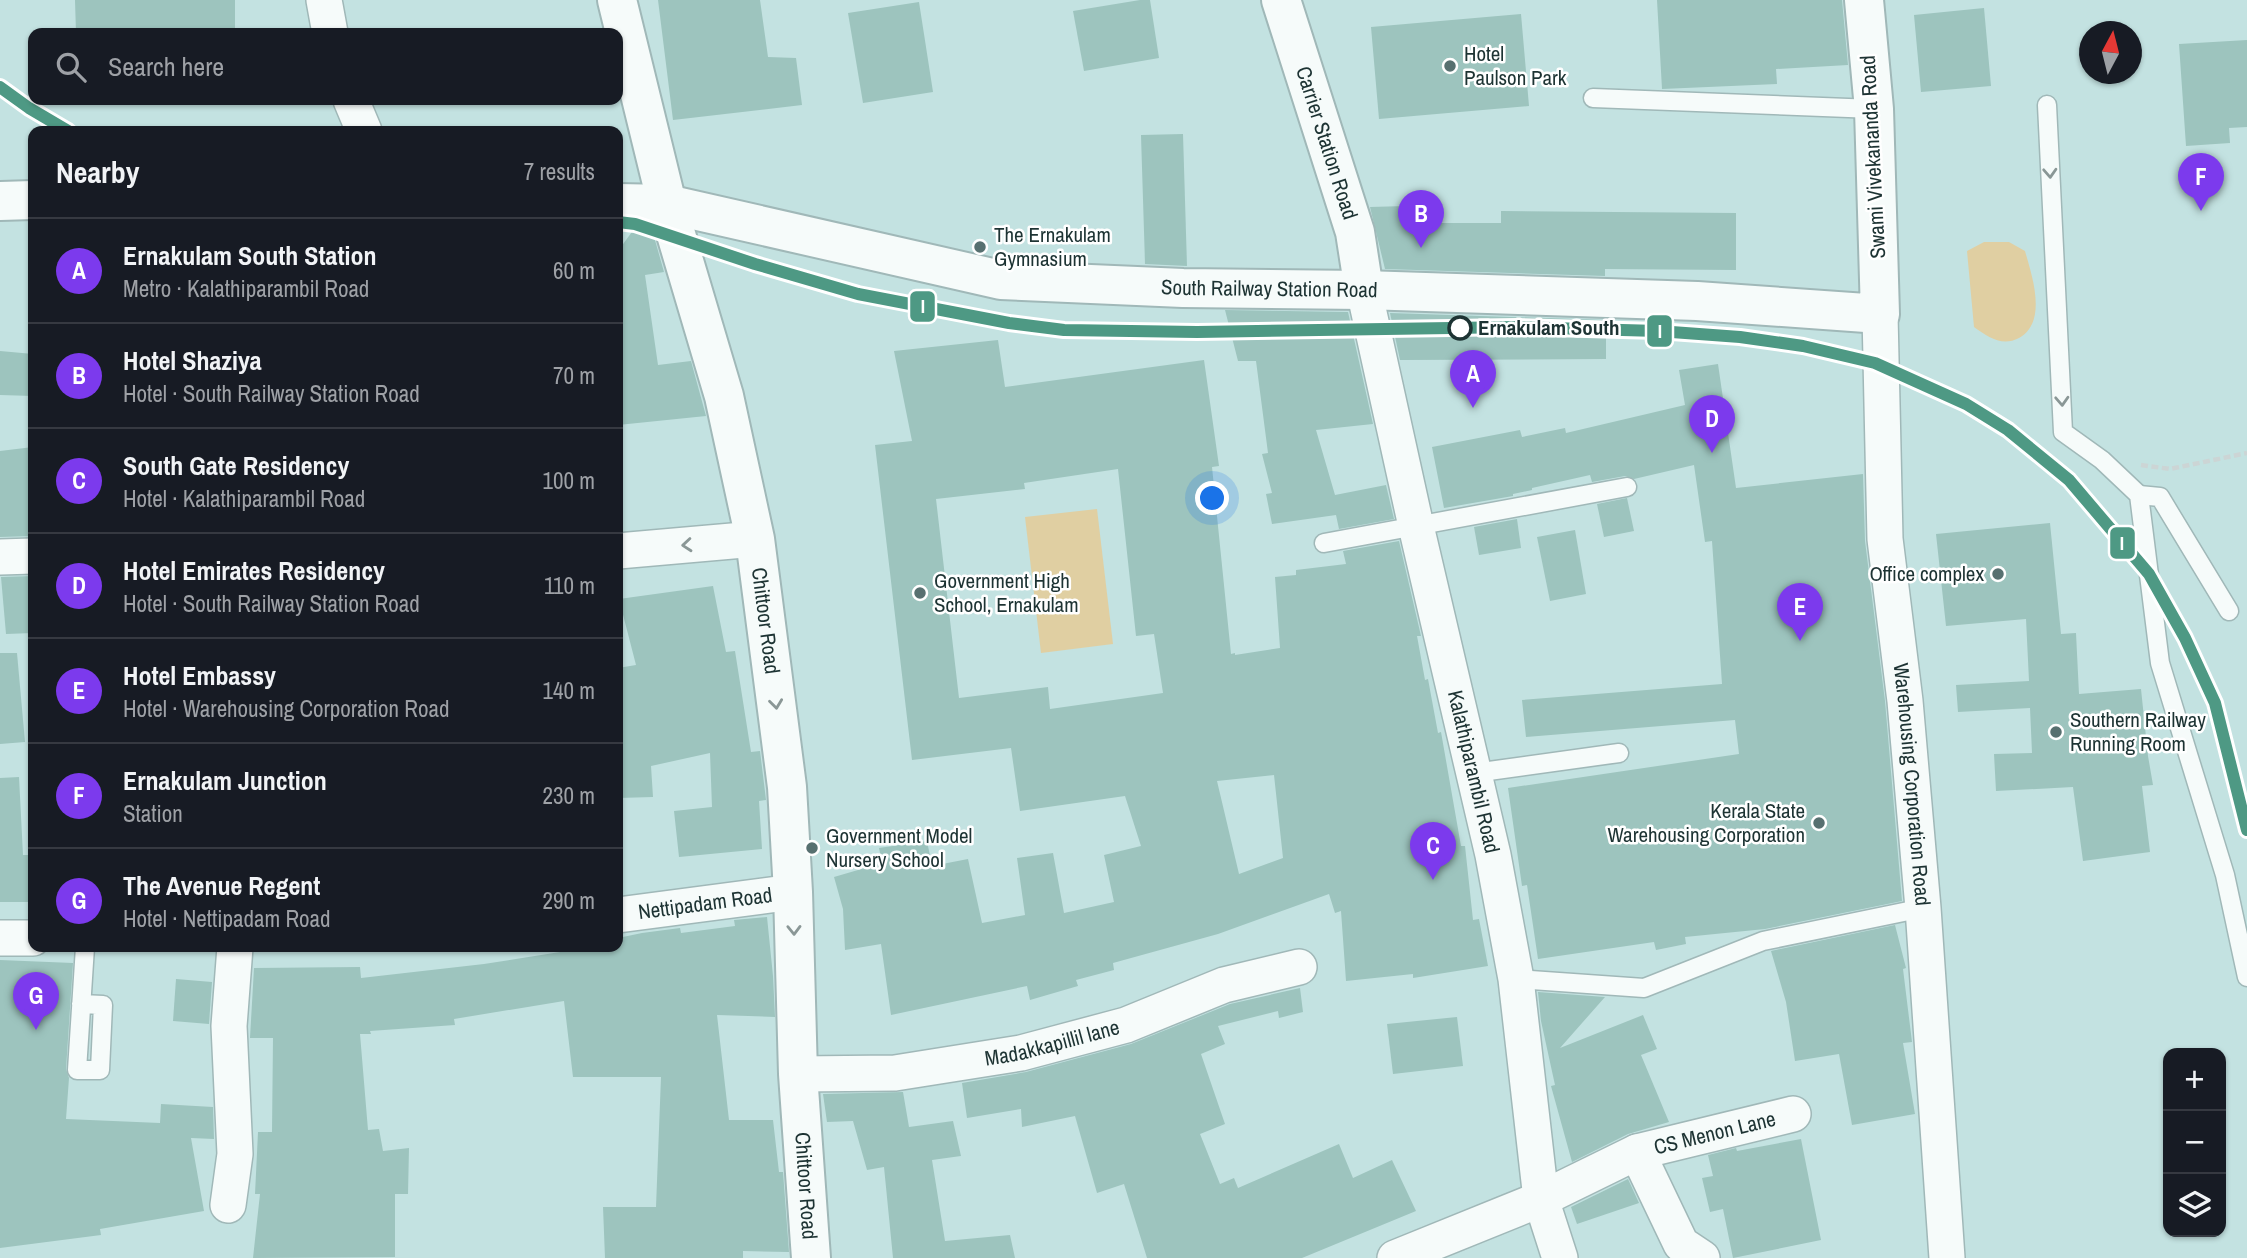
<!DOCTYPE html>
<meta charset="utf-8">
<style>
:root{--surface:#171b24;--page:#242831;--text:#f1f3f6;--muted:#9ea1a6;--line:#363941;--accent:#7c3aed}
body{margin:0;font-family:"Archivo Narrow",sans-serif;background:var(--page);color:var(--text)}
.controls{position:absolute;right:21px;bottom:21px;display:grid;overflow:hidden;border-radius:14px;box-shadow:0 2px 5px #0004}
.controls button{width:63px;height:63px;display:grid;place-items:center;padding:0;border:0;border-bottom:2px solid var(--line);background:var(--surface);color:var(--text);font:35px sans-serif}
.compass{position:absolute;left:2079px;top:21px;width:63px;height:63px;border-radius:50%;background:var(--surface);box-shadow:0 2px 5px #0004;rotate:7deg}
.you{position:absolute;left:1213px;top:499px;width:24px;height:24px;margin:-18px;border:5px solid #fff;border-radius:50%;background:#1a73e8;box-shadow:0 0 0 10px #1a73e833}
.badge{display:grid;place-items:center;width:46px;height:46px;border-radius:50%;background:var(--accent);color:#fff;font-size:23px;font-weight:700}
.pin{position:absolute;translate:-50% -58px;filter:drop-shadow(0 2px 4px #0008)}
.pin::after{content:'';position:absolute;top:37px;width:24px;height:21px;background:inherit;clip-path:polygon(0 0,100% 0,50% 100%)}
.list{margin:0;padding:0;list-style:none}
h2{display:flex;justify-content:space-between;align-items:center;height:91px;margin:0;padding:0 28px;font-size:30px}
h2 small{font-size:23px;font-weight:400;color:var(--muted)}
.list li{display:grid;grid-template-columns:46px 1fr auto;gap:21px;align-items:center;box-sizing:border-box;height:105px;padding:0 28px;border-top:2px solid var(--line)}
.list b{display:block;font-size:26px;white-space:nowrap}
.list p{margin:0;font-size:23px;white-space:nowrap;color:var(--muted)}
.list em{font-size:23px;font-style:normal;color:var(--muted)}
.icon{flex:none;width:38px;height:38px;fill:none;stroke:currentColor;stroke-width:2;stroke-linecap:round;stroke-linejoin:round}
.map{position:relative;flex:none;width:2247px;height:1258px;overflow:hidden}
.search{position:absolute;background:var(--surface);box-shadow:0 2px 5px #0004;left:28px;top:28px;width:595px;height:77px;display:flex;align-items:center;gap:18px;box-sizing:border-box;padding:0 24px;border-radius:14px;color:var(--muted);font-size:26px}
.panel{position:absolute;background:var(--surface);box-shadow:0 2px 5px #0004;left:28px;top:126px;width:595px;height:826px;border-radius:14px}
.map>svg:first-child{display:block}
.green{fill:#e0cfa2}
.building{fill:#9dc4be;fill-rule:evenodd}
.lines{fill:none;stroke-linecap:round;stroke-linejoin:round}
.lane-casing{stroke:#a0b8b8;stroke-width:21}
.street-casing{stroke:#a0b8b8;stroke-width:38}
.secondary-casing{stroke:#a0b8b8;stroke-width:42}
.path{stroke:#ccd5d5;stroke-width:4.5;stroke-dasharray:7 3.5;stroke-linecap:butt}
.lane{stroke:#f6fbfa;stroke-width:18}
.street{stroke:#f6fbfa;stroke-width:35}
.secondary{stroke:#f6fbfa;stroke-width:38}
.metro-1-casing{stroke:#fff;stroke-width:18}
.metro-1{stroke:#4e9984;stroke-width:12}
.oneway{stroke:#8a9796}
.poi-dot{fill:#577070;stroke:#fff;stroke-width:2.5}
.stop-dot{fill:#fff;stroke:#1d3333;stroke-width:3.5}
.labels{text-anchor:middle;stroke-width:5;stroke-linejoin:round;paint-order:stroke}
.poi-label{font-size:21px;fill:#1d3333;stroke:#fff;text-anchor:start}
.street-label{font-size:21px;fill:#1d3333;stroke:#fff}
.stop-label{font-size:21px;font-weight:bold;fill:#1d3333;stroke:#fff;text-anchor:start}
.line-badge{stroke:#fff;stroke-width:2.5}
.badge-label{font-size:19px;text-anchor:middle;font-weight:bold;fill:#fff}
</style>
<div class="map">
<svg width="2247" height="1258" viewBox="0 0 2247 1258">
<rect width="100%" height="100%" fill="#c3e2e1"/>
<!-- green -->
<g class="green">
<path d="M1984 242H2009L2025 251C2032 276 2048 322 2019 338 2002 347 1988 337 1974 327L1967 251Z"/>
<path d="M1097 509 1113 644 1041 653 1025 517Z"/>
</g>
<!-- building -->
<g class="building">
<path d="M75 0H235V33H76Z"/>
<path d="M658 0H760L768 57 796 58 802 105 673 120Z"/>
<path d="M1140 0H1150L1159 58 1084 71 1073 11Z"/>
<path d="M1657 0H1842L1848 65 1776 69 1777 84 1662 89Z"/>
<path d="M919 2 933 92 863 103 848 13Z"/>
<path d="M1984 8 1991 86 1921 92 1914 15Z"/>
<path d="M1521 14 1529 106 1379 119 1371 27Z"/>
<path d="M2247 40V127L2229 128 2230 143 2186 146 2179 44Z"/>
<path d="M1183 134 1187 266 1145 264 1141 135Z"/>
<path d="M1441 205V223H1501V211L1736 213V270L1605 269V276L1385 269 1370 207Z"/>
<path d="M637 225 651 226 664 272 645 275 658 365 691 361 706 416 618 425V370H623L618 339V251Z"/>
<path d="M1225 310 1348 312 1373 424 1316 430 1335 495 1386 485 1394 519 1339 529 1336 515 1272 524 1266 494 1272 493 1262 454 1268 453 1256 361H1238Z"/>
<path d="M1390 313 1606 320V359L1400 360Z"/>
<path d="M998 340 1005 387 1204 360 1219 466 1212 467 1231 654 1235 653V655L1280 648 1275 577 1296 575V570L1346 564 1343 551 1399 541 1421 636H1417L1425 680 1428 679 1438 733 1441 732 1461 846H1465L1473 920 1479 919 1488 966 1413 978V974L1346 981 1341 911 1335 913 1329 894 1218 934 1113 963 1114 970 1076 980 1078 986 1030 1000 1027 986 891 1015 881 944 845 950 843 909 834 877 882 863 879 848 927 841 932 866 968 859 982 923 1025 915 1017 858 1053 853 1064 913 1114 902 1104 855 1141 846 1125 796 1020 811 1011 748 912 760 875 445 912 441 894 351ZM1118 469 1136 636 1154 634 1163 693 1050 709 1048 687 959 698 936 499 1025 489 1024 483ZM1274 775 1283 858 1239 874 1217 781Z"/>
<path d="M0 351 33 354V396L0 395Z"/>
<path d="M1718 364 1736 488 1863 474 1865 541 1885 701 1902 901 1765 929 1685 937 1686 944 1656 950 1654 942 1538 959 1527 885 1522 886 1508 788 1739 754 1735 720 1526 737 1522 700 1722 684 1712 541 1705 542 1694 465 1634 479 1625 476 1592 482 1590 475 1532 488V490L1513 494V496L1444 508 1432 447 1520 430 1522 437 1565 428 1566 433 1685 405 1679 370Z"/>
<path d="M33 447V536L0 537V451Z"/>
<path d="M1627 498 1634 531 1604 537 1597 504Z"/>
<path d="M1517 519 1521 548 1479 555 1474 527Z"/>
<path d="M2050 523 2061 634 2076 633 2079 694 2141 689 2148 756 2153 785 2142 786 2150 852 2083 861 2073 787 1996 791 1994 754 2032 753 2030 708 1958 712 1956 685 2029 681 2026 619 1946 626 1936 534Z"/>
<path d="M1575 530 1586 594 1550 601 1537 537Z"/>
<path d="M33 576V633L6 634 1 577Z"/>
<path d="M713 586 726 652 735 651 751 752 760 751 766 800 759 801 762 849 679 857 674 811 712 807 710 753 651 766 653 797 618 798V668L636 665 619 599Z"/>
<path d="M0 653H17L25 742 0 744Z"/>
<path d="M19 777 23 855H31L32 902H0V778Z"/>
<path d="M767 917 773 976 775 1017 717 1015 729 1120H773L779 1172H783L789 1252 743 1251V1258H605L603 1207H656L661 1077H573L564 1001 454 1019 455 1025 370 1031 371 1034H360L368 1130 379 1129 383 1151 409 1148 408 1194H395V1257L253 1258 260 1194H255L258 1132H272L273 1038H250L254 968 360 967 361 978 484 964 560 952 559 947H618V938L642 933 680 928 681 933 735 926 734 920Z"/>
<path d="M1895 925 1906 968 1903 969 1912 1042 1903 1043 1915 1114 1852 1125 1839 1054 1795 1061 1786 1002 1771 951Z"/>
<path d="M0 960 73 963 66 1069 69 1078 66 1119 160 1123 161 1104 213 1107 214 1139 191 1138 204 1211 100 1229 101 1235 0 1248Z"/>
<path d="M176 979 212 982 209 1024 173 1021Z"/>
<path d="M1300 988 1303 1012 1279 1018 1278 1011 1218 1026 1225 1044 1201 1054 1225 1124 1200 1134 1220 1184 1234 1178 1238 1188 1339 1144 1353 1178 1392 1160 1416 1211 1302 1258H1147L1124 1184 1097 1193 1075 1116 1022 1127 1021 1109 967 1118 962 1083 1026 1072 1131 1044 1230 1004Z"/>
<path d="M1538 992 1605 997 1560 1048 1643 1015 1657 1049 1641 1055 1669 1122 1628 1134 1572 1162 1551 1086 1555 1085 1541 1021Z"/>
<path d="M1457 1017 1463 1066 1393 1074 1387 1024Z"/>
<path d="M903 1092 909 1127 953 1121 961 1156 932 1160 945 1241 1010 1235 1015 1258H893L884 1167 867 1170 853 1121 827 1122 823 1094Z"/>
<path d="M1801 1139 1821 1240 1733 1258 1723 1209 1710 1212 1702 1178 1713 1176 1708 1155 1736 1148 1737 1151Z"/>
<path d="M1628 1179 1639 1203 1577 1224 1571 1207Z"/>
</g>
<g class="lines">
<defs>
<g id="lane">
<path d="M1593 98 1874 109"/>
<path d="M2047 105 2063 432 2102 460 2139 495 2160 663 2225 875 2247 977"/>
<path d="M2139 495 2160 497 2229 611"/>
<path d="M1324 543 1627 487"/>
<path d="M1474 773 1619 753"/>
<path d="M1516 979 1644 988 1763 941 1923 908"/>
<path d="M81 1004 103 1005 100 1070H77L85 947"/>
</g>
<g id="street">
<path d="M324 0 330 33"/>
<path d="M351 100 364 131"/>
<path id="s1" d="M1364 290 1416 526 1493 855 1516 979 1541 1199 1560 1258"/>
<path id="s2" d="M1880 314 1885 539 1905 701 1923 908 1947 1258"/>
<path d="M618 551 755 539"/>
<path d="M0 557 33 556"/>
<path id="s3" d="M618 915 793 892"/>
<path d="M0 938H33"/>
<path id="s4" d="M798 1074 895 1073 1021 1053 1126 1025 1224 985 1299 967"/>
<path id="s5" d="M1637 1152 1793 1114"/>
<path d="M228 1205 235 1154 229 1026 235 947"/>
<path d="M1395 1258 1541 1199 1637 1152 1681 1244 1702 1258"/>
</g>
<g id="secondary">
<path id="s6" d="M617 0 667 204 724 396 755 539 787 787 793 892 798 1074 811 1258"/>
<path id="s7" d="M1281 0 1355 232 1364 290"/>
<path d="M0 201 33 200"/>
<path id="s8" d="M618 203 667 204 1001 280 1183 288 1364 290 1697 301 1880 314 1874 109 1864 0"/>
</g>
</defs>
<!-- lane casing -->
<use href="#lane" class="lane-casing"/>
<!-- street casing -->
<use href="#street" class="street-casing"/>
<!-- secondary casing -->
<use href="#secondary" class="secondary-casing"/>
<!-- path -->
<path class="path" d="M2141 465 2170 469 2247 453"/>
<!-- lane -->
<use href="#lane" class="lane"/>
<!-- street -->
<use href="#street" class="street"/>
<!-- secondary -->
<use href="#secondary" class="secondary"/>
<defs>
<g id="metro-1">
<path d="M0 87 29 108 68 131"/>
<path d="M618 222 635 224 755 264 858 294 1009 323 1064 330 1197 332 1517 327 1658 331 1740 337 1803 346 1875 363 1966 404 2008 430 2069 480 2149 574 2185 638 2215 703 2247 830"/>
</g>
</defs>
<!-- metro-1 casing -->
<use href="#metro-1" class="metro-1-casing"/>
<!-- metro-1 -->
<use href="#metro-1" class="metro-1"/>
</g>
<!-- one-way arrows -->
<defs><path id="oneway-chevron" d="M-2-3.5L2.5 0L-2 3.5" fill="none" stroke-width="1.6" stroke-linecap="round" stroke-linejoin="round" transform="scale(1.75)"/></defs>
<g class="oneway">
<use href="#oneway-chevron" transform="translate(2050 173) rotate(87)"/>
<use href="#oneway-chevron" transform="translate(2062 401) rotate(87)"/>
<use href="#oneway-chevron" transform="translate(687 545) rotate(175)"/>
<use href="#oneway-chevron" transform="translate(776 704) rotate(83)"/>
<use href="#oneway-chevron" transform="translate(794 930) rotate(89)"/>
</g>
<!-- markers -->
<g class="poi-dot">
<circle cx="1450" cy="66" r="7"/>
<circle cx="980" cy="247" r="7"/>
<circle cx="1998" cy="574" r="7"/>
<circle cx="920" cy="593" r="7"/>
<circle cx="2056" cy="732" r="7"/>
<circle cx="1819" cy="823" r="7"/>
<circle cx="812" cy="848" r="7"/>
</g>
<circle class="stop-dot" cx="1460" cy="328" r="11"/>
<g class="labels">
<!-- poi labels -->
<g class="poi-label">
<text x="1464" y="61">Hotel<tspan x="1464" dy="24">Paulson Park</tspan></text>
<text x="994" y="242">The Ernakulam<tspan x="994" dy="24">Gymnasium</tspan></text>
<text x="1984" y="581" text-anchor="end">Office complex</text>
<text x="934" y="588">Government High<tspan x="934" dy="24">School, Ernakulam</tspan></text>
<text x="2070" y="727">Southern Railway<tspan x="2070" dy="24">Running Room</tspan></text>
<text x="1805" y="818" text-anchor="end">Kerala State<tspan x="1805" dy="24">Warehousing Corporation</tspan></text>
<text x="826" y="843">Government Model<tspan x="826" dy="24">Nursery School</tspan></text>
</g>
<!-- street labels -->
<g class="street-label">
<text dy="7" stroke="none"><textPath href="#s7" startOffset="150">Carrier Station Road</textPath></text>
<text transform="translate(1873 157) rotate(-93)" y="7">Swami Vivekananda Road</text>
<text dy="7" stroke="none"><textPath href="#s8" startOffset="660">South Railway Station Road</textPath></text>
<text dy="7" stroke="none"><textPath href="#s6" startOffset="639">Chittoor Road</textPath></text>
<text dy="7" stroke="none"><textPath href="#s1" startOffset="494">Kalathiparambil Road</textPath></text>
<text dy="7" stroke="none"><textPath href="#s2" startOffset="472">Warehousing Corporation Road</textPath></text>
<text dy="7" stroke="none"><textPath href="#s3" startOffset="88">Nettipadam Road</textPath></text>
<text dy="7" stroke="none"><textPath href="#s4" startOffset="257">Madakkapillil lane</textPath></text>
<text dy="7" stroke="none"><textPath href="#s5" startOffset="80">CS Menon Lane</textPath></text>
<text dy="7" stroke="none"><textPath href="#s6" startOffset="1206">Chittoor Road</textPath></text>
</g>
<!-- stop labels -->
<g class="stop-label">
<text x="1478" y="335">Ernakulam South</text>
</g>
</g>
<g class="line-badge">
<rect x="909" y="290" width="27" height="33" rx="7" fill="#4e9984"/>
<rect x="1646" y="314" width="27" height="34" rx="7" fill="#4e9984"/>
<rect x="2109" y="526" width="27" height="34" rx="7" fill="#4e9984"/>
</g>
<g class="badge-label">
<text x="923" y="313">I</text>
<text x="1660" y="338">I</text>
<text x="2122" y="550">I</text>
</g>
</svg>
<div class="controls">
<button>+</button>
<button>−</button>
<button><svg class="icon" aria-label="layers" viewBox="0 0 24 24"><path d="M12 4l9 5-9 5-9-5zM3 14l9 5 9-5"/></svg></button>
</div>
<svg class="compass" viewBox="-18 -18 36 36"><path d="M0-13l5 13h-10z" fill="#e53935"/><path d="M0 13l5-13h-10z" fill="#9ea1a6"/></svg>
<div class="you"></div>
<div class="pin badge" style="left:1473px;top:408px">A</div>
<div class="pin badge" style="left:1421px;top:248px">B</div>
<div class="pin badge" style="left:1433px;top:880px">C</div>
<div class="pin badge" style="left:1712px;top:453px">D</div>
<div class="pin badge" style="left:1800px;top:641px">E</div>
<div class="pin badge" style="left:2201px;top:211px">F</div>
<div class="pin badge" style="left:36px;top:1030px">G</div>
<div class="search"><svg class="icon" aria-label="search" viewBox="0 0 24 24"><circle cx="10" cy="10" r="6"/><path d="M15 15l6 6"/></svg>Search here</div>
<section class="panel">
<h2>Nearby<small>7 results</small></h2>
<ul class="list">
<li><span class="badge">A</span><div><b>Ernakulam South Station</b><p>Metro · Kalathiparambil Road</p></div><em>60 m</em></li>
<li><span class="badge">B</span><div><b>Hotel Shaziya</b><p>Hotel · South Railway Station Road</p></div><em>70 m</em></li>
<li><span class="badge">C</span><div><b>South Gate Residency</b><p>Hotel · Kalathiparambil Road</p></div><em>100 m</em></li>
<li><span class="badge">D</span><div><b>Hotel Emirates Residency</b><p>Hotel · South Railway Station Road</p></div><em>110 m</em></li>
<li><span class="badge">E</span><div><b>Hotel Embassy</b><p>Hotel · Warehousing Corporation Road</p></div><em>140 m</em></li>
<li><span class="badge">F</span><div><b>Ernakulam Junction</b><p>Station</p></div><em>230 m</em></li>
<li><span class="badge">G</span><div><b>The Avenue Regent</b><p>Hotel · Nettipadam Road</p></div><em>290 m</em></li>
</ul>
</section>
</div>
